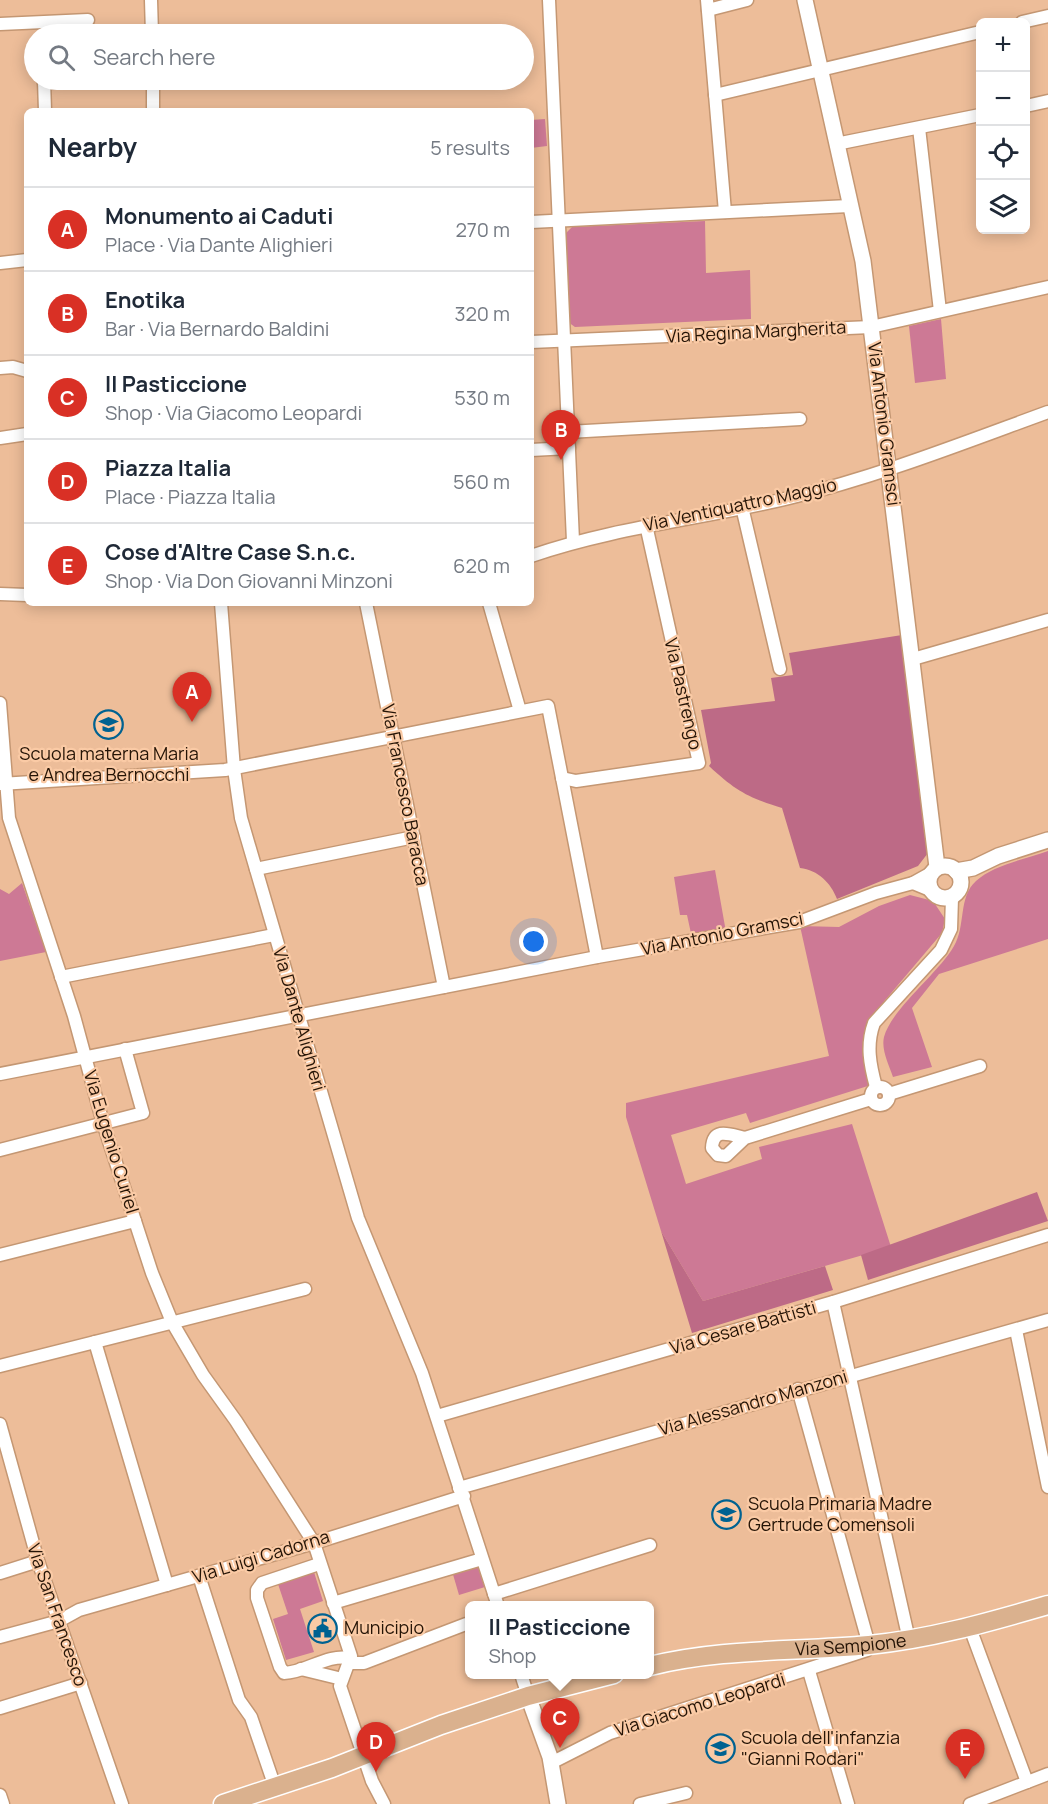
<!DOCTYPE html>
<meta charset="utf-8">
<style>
:root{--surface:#fff;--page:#f6f6f7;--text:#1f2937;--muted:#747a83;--line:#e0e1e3;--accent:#d93025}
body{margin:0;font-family:Manrope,sans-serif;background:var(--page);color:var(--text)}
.controls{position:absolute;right:18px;top:18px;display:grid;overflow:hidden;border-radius:9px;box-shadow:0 3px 15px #0003}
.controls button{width:54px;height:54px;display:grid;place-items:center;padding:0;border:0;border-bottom:2px solid var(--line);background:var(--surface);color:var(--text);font:30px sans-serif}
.you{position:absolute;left:534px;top:942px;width:21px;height:21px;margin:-15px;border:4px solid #fff;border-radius:50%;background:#1a73e8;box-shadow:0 0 0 9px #1a73e833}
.badge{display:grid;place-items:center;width:39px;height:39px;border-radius:50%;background:var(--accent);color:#fff;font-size:20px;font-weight:700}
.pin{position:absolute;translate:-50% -50px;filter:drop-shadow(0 2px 3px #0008)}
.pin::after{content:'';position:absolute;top:32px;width:21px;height:18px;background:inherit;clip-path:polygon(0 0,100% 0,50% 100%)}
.popup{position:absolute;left:465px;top:1601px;width:189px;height:78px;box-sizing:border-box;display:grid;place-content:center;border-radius:9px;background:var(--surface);filter:drop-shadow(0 2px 4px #0005);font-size:20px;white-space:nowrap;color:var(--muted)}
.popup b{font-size:22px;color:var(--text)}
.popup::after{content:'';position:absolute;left:50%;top:100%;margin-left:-12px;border:12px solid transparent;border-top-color:var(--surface)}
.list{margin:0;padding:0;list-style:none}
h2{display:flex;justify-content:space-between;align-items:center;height:78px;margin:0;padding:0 24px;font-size:26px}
h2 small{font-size:20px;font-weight:400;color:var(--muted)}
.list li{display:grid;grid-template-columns:39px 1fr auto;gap:18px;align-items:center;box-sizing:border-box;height:84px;padding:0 24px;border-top:2px solid var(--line)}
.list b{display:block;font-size:22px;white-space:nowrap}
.list p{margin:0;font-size:20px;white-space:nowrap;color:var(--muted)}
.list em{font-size:20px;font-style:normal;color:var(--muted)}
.icon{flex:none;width:33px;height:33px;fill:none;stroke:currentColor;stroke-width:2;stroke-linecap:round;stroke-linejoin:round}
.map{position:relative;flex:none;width:1048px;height:1804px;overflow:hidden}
.search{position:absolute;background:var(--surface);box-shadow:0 3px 15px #0003;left:24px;top:24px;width:510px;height:66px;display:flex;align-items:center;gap:15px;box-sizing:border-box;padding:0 21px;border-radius:33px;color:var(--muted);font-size:22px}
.panel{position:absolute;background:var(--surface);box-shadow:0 3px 15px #0003;left:24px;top:108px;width:510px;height:498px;border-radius:9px}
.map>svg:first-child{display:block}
.green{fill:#cd7995}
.forest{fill:#bd6a86}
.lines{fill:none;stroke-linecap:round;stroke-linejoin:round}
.minor-casing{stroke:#c49773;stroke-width:15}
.tertiary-casing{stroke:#c49773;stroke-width:18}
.primary-casing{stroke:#fff;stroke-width:21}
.minor{stroke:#fff;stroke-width:12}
.tertiary{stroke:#fff;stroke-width:15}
.primary{stroke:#dab18e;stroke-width:18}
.labels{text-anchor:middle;stroke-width:4.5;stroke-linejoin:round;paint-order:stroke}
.street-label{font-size:18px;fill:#251406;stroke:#facaa5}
.poi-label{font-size:18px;fill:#251406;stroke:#facaa5;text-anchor:start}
</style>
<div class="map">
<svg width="1048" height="1804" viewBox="0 0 1048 1804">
<rect width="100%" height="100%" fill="#edbd99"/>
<!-- green -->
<g class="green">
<path d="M545 119 547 146 531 148V120Z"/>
<path d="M705 221 706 273 750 270 751 319 575 327 568 322 565 234 572 227Z"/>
<path d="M941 319 946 379 915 383 909 326Z"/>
<path d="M1048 851V939L939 974 912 1008 932 1067 893 1077C889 1065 881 1050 884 1037 892 1008 938 974 954 946 966 926 958 897 976 881 993 865 1026 859 1048 851Z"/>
<path d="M715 870 726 932 692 938 687 915H680L674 877Z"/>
<path d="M22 883 46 952 0 961V889L9 894Z"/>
<path d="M910 895 933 901 945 919 942 933 870 1018C861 1045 862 1058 871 1085L750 1123 746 1113 671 1135 686 1184 762 1159 759 1147 852 1124 891 1247 703 1301 661 1231 626 1117V1103L829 1056 800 926 839 927 879 906Z"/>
<path d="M477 1563 485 1587 459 1595 452 1571Z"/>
<path d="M314 1572 323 1601 300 1609 314 1652 286 1660 273 1619 288 1614 278 1584Z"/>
</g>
<!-- forest -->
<g class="forest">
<path d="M902 635 928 853 918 866 837 899C831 883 818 870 800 868L782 808C747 797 736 791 709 766L711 763 701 710 775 701 771 678 793 675 789 653Z"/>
<path d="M1037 1192 1048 1221 868 1280 861 1255Z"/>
<path d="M661 1231 703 1301 825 1266 833 1290 692 1333Z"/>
</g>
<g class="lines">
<defs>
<g id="minor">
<path d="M151 0 152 34"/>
<path d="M549 0 573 541"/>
<path d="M707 0 725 212"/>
<path d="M708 10 747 0"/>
<path d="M1022 22 1048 16"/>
<path d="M0 24 88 20"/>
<path d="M44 80 45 111"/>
<path d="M153 80V111"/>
<path d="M44 83 105 80"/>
<path d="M715 95 980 32"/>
<path d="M1026 106 1048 101"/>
<path d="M919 128 940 311"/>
<path d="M836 144 980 115"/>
<path d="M531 222 849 206"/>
<path d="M0 263 27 260"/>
<path d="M531 342 871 327 1048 287"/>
<path d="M0 368 13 367 27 371"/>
<path d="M568 432 800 419"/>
<path d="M0 438 27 434"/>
<path d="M531 450 569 448"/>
<path d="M742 507 780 669"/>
<path d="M531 556C615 527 703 519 789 498 877 477 963 443 1048 412"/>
<path d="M0 594 27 595"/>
<path d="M221 603 234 769 241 818 358 1218 422 1373 498 1606"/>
<path d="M366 603 444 987"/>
<path d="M489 603 520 711"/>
<path d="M913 659 1048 620"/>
<path d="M0 703 9 818 74 1016 103 1123 152 1273 172 1322 203 1375 236 1421 314 1543 351 1656 340 1686 372 1781 384 1804"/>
<path d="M562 778 576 781 699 763 646 525"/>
<path d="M0 784 225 770 548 706 597 957"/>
<path d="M256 869 414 837"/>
<path d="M913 883 930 890"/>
<path d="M61 977 274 935"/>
<path d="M0 1074 597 957 799 922 876 893 913 883 931 873"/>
<circle cx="880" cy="1096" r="9"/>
<path d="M876 1087C870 1065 866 1045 874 1023L941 950 951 929 952 898"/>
<path d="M889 1094 980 1066"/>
<path d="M745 1138 726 1156 718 1155 712 1148C713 1126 731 1135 745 1138L871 1099"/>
<path d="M0 1150 143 1113 125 1049"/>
<path d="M0 1255 135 1221"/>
<path d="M833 1302 909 1640"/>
<path d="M1016 1330 1048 1487"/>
<path d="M95 1342 167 1585"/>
<path d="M0 1366 305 1289"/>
<path d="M798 1389 869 1645"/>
<path d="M437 1416 833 1302 1048 1235"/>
<path d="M0 1424 38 1561 122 1804"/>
<path d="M459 1488 1048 1320"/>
<path d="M319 1564 262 1583 257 1590V1598L280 1667 284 1673C308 1672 325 1654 350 1658"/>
<path d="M0 1573 38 1561"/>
<path d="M199 1576 239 1700 251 1717 275 1787"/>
<path d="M494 1594 650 1545"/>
<path d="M333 1603 482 1559"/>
<path d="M970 1628 1027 1782"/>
<path d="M0 1637 59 1621 79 1610 314 1543 464 1496"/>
<path d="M348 1663H364L466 1624"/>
<path d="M301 1669 342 1679"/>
<path d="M809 1671 848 1804"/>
<path d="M521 1674 528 1696"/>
<path d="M0 1708 81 1683"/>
<path d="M551 1763 610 1733 867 1650"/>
<path d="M0 1795 3 1804"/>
<path d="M640 1804 686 1793"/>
<path d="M970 1804 1048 1774"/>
</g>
<g id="tertiary">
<path d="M805 0 863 261 937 867"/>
<circle cx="945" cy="882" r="16"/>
<path d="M956 871 973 868 998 856 1048 840"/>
<path d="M528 1696 550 1757 558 1804"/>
</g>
<g id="primary">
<path id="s1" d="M650 1666C722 1648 796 1652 869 1645 931 1639 989 1622 1048 1605"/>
<path d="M223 1804 332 1768 441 1725 528 1696 614 1674"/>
</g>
</defs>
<!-- minor casing -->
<use href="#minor" class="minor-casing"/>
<!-- tertiary casing -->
<use href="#tertiary" class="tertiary-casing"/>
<!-- primary casing -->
<use href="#primary" class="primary-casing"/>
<!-- minor -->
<use href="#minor" class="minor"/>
<!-- tertiary -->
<use href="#tertiary" class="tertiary"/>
<!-- primary -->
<use href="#primary" class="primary"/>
</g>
<!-- icons -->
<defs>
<symbol id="school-ring" viewBox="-11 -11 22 22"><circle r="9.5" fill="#facaa5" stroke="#006291" stroke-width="1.5"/><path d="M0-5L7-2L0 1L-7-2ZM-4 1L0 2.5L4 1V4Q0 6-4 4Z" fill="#006291"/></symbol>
<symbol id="civic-ring" viewBox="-11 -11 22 22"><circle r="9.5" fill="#facaa5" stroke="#006291" stroke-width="1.5"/><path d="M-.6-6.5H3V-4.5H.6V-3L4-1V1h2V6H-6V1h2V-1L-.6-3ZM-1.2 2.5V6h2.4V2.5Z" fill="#006291"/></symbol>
</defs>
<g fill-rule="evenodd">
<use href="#school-ring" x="92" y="708" width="33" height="33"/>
<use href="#school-ring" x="710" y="1498" width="33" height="33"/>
<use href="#civic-ring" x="306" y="1612" width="33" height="33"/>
<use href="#school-ring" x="704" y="1732" width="33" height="33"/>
</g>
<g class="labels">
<!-- street labels -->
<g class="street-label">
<text transform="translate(756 332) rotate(-3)" y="6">Via Regina Margherita</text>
<text transform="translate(884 424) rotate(83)" y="6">Via Antonio Gramsci</text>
<text transform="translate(740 505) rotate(-12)" y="6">Via Ventiquattro Maggio</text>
<text transform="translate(683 694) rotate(77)" y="6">Via Pastrengo</text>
<text transform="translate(405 795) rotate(79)" y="6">Via Francesco Baracca</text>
<text transform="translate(722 934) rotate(-11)" y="6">Via Antonio Gramsci</text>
<text transform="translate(299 1019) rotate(74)" y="6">Via Dante Alighieri</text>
<text transform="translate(111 1142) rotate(73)" y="6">Via Eugenio Curiel</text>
<text transform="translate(743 1328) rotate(-16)" y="6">Via Cesare Battisti</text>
<text transform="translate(753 1403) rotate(-16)" y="6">Via Alessandro Manzoni</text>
<text transform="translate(261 1557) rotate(-17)" y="6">Via Luigi Cadorna</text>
<text transform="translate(57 1615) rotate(71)" y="6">Via San Francesco</text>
<text dy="6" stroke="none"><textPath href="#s1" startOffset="202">Via Sempione</textPath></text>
<text transform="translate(700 1705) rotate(-17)" y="6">Via Giacomo Leopardi</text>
</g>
<!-- poi labels -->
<g class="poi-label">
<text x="109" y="760" text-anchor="middle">Scuola materna Maria<tspan x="109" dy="21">e Andrea Bernocchi</tspan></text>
<text x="748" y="1510">Scuola Primaria Madre<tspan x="748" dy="21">Gertrude Comensoli</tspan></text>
<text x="344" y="1634">Municipio</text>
<text x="741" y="1744">Scuola dell'infanzia<tspan x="741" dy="21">"Gianni Rodari"</tspan></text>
</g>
</g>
</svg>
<div class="controls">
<button>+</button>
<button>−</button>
<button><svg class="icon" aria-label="locate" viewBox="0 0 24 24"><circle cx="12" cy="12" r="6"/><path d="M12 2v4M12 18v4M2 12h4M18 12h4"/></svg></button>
<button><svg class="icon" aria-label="layers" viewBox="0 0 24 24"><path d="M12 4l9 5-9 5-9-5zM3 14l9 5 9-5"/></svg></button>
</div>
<div class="you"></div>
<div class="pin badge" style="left:192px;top:722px">A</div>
<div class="pin badge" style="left:561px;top:460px">B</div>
<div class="pin badge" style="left:560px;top:1748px">C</div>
<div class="popup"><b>Il Pasticcione</b>Shop</div>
<div class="pin badge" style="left:376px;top:1772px">D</div>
<div class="pin badge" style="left:965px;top:1779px">E</div>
<div class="search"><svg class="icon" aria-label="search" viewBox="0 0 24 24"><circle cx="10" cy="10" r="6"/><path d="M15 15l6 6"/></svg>Search here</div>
<section class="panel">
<h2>Nearby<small>5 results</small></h2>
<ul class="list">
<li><span class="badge">A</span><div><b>Monumento ai Caduti</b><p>Place · Via Dante Alighieri</p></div><em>270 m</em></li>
<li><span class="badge">B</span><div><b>Enotika</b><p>Bar · Via Bernardo Baldini</p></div><em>320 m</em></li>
<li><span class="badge">C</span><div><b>Il Pasticcione</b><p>Shop · Via Giacomo Leopardi</p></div><em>530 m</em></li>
<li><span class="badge">D</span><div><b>Piazza Italia</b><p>Place · Piazza Italia</p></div><em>560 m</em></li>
<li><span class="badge">E</span><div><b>Cose d'Altre Case S.n.c.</b><p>Shop · Via Don Giovanni Minzoni</p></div><em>620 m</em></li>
</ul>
</section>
</div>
